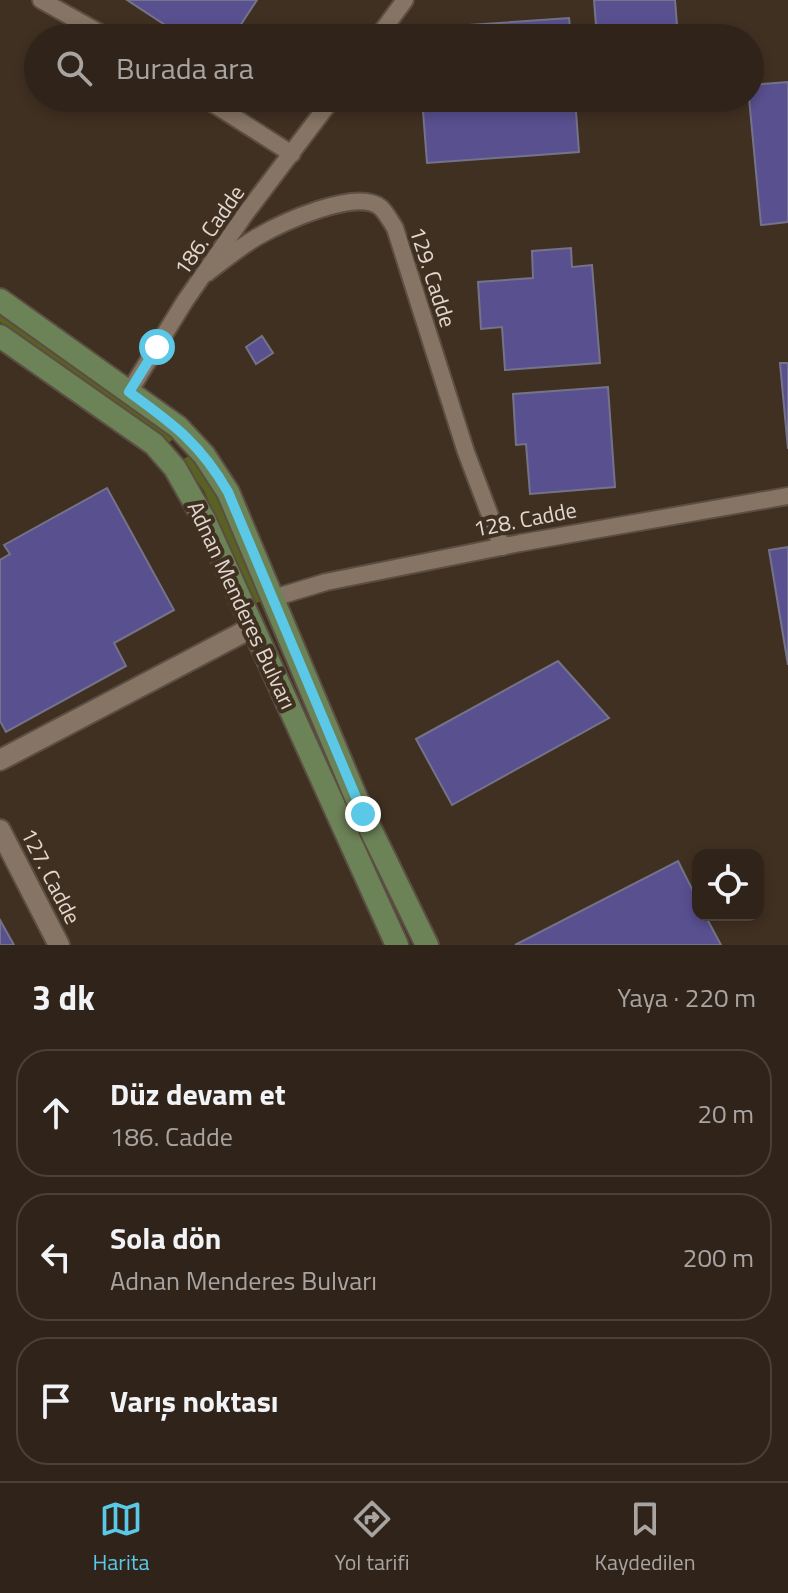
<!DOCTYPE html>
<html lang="tr">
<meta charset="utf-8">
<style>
:root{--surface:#30241a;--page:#3c3027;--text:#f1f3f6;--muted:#a8a4a2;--line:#4b4139;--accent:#5ac8e6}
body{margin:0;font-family:"Titillium Web",sans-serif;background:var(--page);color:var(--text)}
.controls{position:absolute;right:24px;bottom:24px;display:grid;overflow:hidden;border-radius:16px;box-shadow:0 4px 12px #0003}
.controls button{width:72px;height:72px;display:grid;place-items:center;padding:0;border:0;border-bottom:2px solid var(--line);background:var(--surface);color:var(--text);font:40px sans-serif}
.stop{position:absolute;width:24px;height:24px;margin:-18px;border:6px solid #5ac8e6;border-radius:50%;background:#fff}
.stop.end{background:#5ac8e6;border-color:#fff;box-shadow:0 2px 8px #0008}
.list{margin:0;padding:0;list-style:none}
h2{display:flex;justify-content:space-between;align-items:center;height:104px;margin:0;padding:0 32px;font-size:34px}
h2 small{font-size:26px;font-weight:400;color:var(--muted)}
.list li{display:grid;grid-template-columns:52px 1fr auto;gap:24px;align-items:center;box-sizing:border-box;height:128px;margin:0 16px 16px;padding:0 16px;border:2px solid var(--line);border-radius:32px}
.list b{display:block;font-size:30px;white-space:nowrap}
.list p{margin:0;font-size:26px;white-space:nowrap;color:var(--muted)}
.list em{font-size:26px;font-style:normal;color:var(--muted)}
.icon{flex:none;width:44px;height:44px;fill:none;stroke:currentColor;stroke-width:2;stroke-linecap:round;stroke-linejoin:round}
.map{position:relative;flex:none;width:788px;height:945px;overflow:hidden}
.search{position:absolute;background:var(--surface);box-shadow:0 4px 12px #0003;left:24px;right:24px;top:24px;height:88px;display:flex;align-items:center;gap:20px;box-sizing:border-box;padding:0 28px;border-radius:44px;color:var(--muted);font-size:30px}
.sheet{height:536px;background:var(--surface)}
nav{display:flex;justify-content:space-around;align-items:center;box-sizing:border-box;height:112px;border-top:2px solid var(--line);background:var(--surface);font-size:22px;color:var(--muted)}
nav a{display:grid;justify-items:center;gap:4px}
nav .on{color:var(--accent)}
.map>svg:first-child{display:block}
.green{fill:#596123}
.building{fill:#595090;stroke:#757389;stroke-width:2}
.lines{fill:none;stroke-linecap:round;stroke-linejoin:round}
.minor-casing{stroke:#5b4e42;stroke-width:20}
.tertiary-casing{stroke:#5b4e42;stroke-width:24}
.secondary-casing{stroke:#5b4e42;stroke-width:26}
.minor{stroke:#867464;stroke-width:16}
.tertiary{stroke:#867464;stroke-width:20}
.secondary{stroke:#6c8257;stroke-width:22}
.route{stroke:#5ac8e6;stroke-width:10}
.labels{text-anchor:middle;stroke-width:8;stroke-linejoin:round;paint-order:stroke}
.street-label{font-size:22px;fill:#e2d8cf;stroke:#403022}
</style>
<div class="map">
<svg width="788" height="945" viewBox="0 0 788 945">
<rect width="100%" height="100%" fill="#403022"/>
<!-- green -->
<g class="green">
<path d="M0 311 175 438 168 443 0 322Z"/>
<path d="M190 455 211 486 265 600 256 603 204 491 182 460Z"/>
</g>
<!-- building -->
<g class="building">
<path d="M127 0H257L232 38H185Z"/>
<path d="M594 0H675L678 38H597Z"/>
<path d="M569 18 571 38H456L455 26Z"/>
<path d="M788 82V222L761 225 749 98 750 85Z"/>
<path d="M422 98H575L579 152 427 163Z"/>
<path d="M571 248 572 267 592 265 600 363 505 370 502 327 481 329 478 282 533 278 532 251Z"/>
<path d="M262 336 273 353 256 364 246 347Z"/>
<path d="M780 363H788V449Z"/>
<path d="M608 387 615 487 530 494 526 444 516 445 513 394Z"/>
<path d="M107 488 174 610 114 643 126 666 6 732 0 721V560L10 554 4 545Z"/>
<path d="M788 547V665L769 550Z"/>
<path d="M558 661 609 718 452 805 416 739Z"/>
<path d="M678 861 698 901V915H705L721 945H515Z"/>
<path d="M0 920 14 945H0Z"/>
</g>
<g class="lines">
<defs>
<g id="minor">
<path d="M41 0 109 38"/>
<path d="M377 38 405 0"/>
<path d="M204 98 292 154"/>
<path d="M207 273C223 261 240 247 257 237 281 223 356 188 380 207 386 212 391 222 395 228L466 452 502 547"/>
<path d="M129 392 185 301 246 213 333 98"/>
<path d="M273 598 326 582 520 543 788 496"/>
</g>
<g id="tertiary">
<path d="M0 760 253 627"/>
<path d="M0 830 59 945"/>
</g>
<g id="secondary">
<path d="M0 300 178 427 204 455 228 492 363 814 427 945"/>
<path d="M0 336 154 444 175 468 205 521 397 945"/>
</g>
</defs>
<!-- minor casing -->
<use href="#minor" class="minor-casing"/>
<!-- tertiary casing -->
<use href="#tertiary" class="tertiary-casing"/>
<!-- secondary casing -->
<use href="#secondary" class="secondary-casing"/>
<!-- minor -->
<use href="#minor" class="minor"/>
<!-- tertiary -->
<use href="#tertiary" class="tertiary"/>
<!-- secondary -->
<use href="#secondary" class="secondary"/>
</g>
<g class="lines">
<!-- route -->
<path class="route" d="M157 347 129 392C173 424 200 443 228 492L363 814"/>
</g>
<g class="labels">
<!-- street labels -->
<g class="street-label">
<text transform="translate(209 230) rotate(-55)" y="8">186. Cadde</text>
<text transform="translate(433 277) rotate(72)" y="8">129. Cadde</text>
<text transform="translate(525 519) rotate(-11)" y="8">128. Cadde</text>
<text transform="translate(242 605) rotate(65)" y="8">Adnan Menderes Bulvarı</text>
<text transform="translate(51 876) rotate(63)" y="8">127. Cadde</text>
</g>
</g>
</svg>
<div class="controls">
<button><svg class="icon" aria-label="locate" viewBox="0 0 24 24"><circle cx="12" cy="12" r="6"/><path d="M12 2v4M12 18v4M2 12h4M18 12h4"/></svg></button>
</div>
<div class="stop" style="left:157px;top:347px"></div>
<div class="stop end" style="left:363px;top:814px"></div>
<div class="search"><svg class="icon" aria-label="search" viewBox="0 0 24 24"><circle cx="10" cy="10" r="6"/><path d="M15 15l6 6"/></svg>Burada ara</div>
</div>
<section class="sheet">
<h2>3 dk<small>Yaya · 220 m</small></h2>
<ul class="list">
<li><svg class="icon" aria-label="ahead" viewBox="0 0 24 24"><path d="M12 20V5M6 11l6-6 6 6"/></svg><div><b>Düz devam et</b><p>186. Cadde</p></div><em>20 m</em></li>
<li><svg class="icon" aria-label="left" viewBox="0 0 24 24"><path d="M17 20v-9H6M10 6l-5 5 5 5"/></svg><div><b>Sola dön</b><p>Adnan Menderes Bulvarı</p></div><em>200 m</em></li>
<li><svg class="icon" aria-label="arrive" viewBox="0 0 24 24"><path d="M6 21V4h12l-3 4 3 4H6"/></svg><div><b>Varış noktası</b></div></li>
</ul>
</section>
<nav>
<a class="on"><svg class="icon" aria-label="map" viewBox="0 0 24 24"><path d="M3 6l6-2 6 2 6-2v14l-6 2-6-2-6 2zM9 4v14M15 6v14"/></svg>Harita</a>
<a><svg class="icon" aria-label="directions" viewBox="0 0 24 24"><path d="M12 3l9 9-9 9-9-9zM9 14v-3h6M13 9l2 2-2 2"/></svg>Yol tarifi</a>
<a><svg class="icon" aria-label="saved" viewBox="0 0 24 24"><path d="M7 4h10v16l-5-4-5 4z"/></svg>Kaydedilen</a>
</nav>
